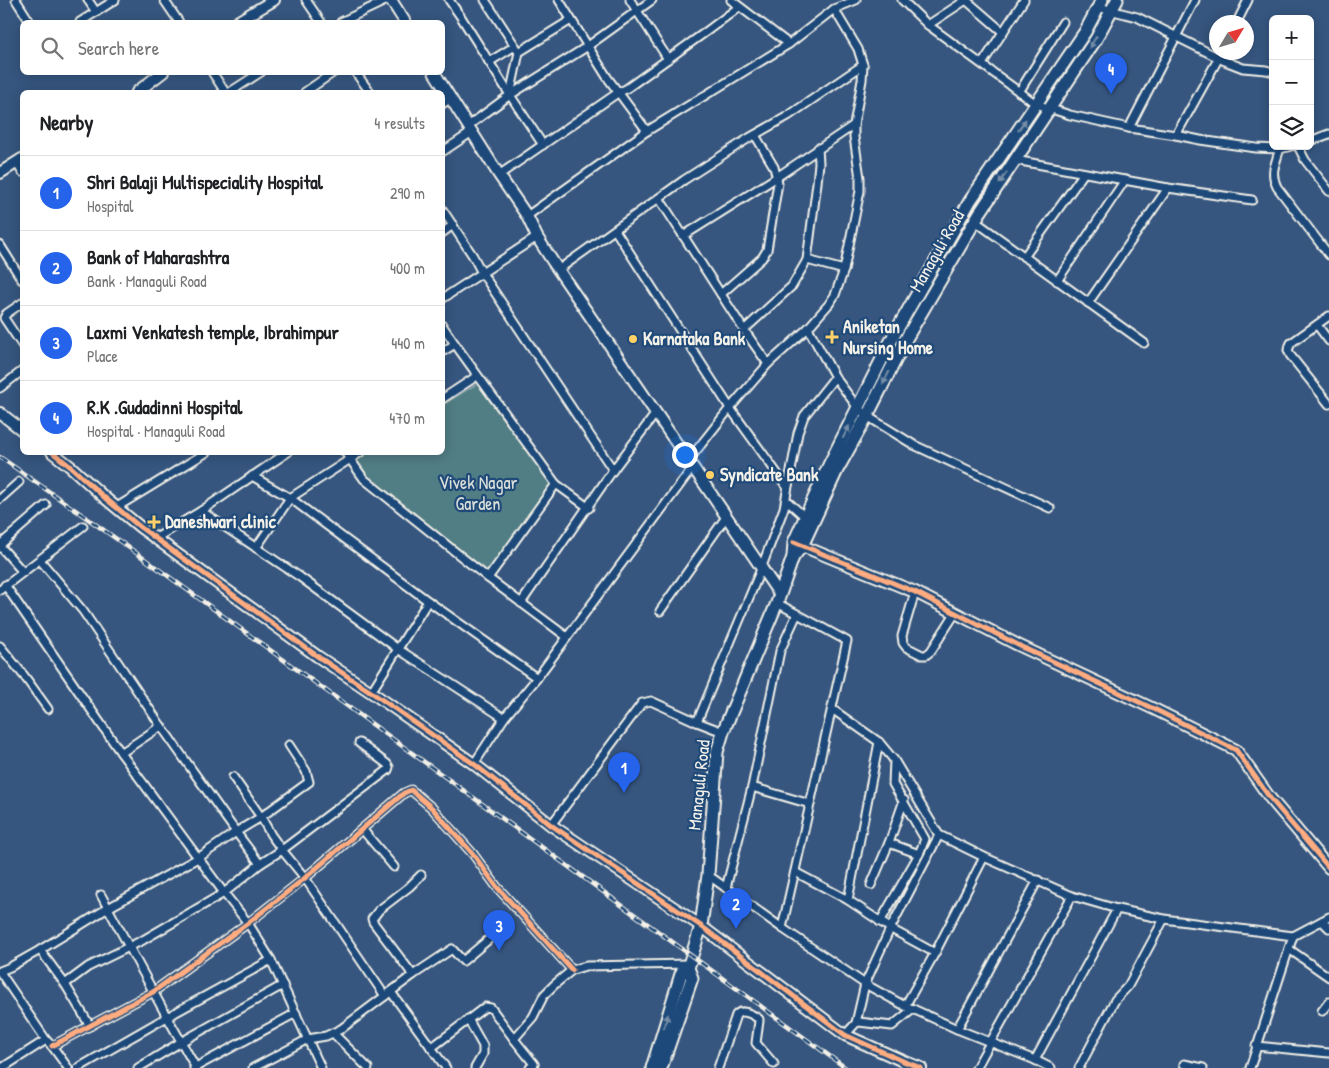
<!DOCTYPE html>
<meta charset="utf-8">
<style>
:root{--surface:#fff;--page:#f2f2f2;--text:#202124;--muted:#757577;--line:#e0e0e0;--accent:#2563eb}
body{margin:0;font-family:"Patrick Hand",sans-serif;background:var(--page);color:var(--text)}
.controls{position:absolute;right:15px;top:15px;display:grid;overflow:hidden;border-radius:8px;box-shadow:0 2px 12px #0003}
.controls button{width:45px;height:45px;display:grid;place-items:center;padding:0;border:0;border-bottom:1px solid var(--line);background:var(--surface);color:var(--text);font:25px sans-serif}
.compass{position:absolute;left:1209px;top:15px;width:45px;height:45px;border-radius:50%;background:var(--surface);box-shadow:0 2px 12px #0003;rotate:52deg}
.you{position:absolute;left:684px;top:454px;width:18px;height:18px;margin:-12px;border:4px solid #fff;border-radius:50%;background:#1a73e8;box-shadow:0 0 0 8px #1a73e833}
.badge{display:grid;place-items:center;width:32px;height:32px;border-radius:50%;background:var(--accent);color:#fff;font-size:16px;font-weight:700}
.pin{position:absolute;translate:-50% -41px;filter:drop-shadow(0 1px 2px #0008)}
.pin::after{content:'';position:absolute;top:26px;width:18px;height:15px;background:inherit;clip-path:polygon(0 0,100% 0,50% 100%)}
.list{margin:0;padding:0;list-style:none}
h2{display:flex;justify-content:space-between;align-items:center;height:65px;margin:0;padding:0 20px;font-size:21px}
h2 small{font-size:16px;font-weight:400;color:var(--muted)}
.list li{display:grid;grid-template-columns:32px 1fr auto;gap:15px;align-items:center;box-sizing:border-box;height:75px;padding:0 20px;border-top:1px solid var(--line)}
.list b{display:block;font-size:19px;white-space:nowrap}
.list p{margin:0;font-size:16px;white-space:nowrap;color:var(--muted)}
.list em{font-size:16px;font-style:normal;color:var(--muted)}
.icon{flex:none;width:28px;height:28px;fill:none;stroke:currentColor;stroke-width:2;stroke-linecap:round;stroke-linejoin:round}
.map{position:relative;flex:none;width:1329px;height:1068px;overflow:hidden}
.search{position:absolute;background:var(--surface);box-shadow:0 2px 12px #0003;left:20px;top:20px;width:425px;height:55px;display:flex;align-items:center;gap:12px;box-sizing:border-box;padding:0 18px;border-radius:8px;color:var(--muted);font-size:19px}
.panel{position:absolute;background:var(--surface);box-shadow:0 2px 12px #0003;left:20px;top:90px;width:425px;height:365px;border-radius:8px}
.map>svg:first-child{display:block}
.green{fill:#517d84;stroke:#a2b7b6}
.lines{fill:none;stroke-linecap:round;stroke-linejoin:round}
.street-casing{stroke:#f4f1e8;stroke-width:11}
.secondary-casing{stroke:#f4f1e8;stroke-width:14}
.primary-casing{stroke:#f4f1e8;stroke-width:15}
.street{stroke:#1f4a7a;stroke-width:7}
.secondary{stroke:#1f4a7a;stroke-width:10}
.primary{stroke:#1f4a7a;stroke-width:11}
.rail-casing{stroke:#f4f1e8;stroke-width:4.5}
.rail{stroke:#1f4a7a;stroke-width:2.5;stroke-dasharray:8;stroke-linecap:butt}
.cycleway-casing{stroke:#1f4a7a;stroke-width:8}
.cycleway{stroke:#ffac80;stroke-width:5}
.oneway{fill:#748da6}
.poi-dot{fill:#ffd166;stroke:#1f4a7a;stroke-width:2}
.labels{text-anchor:middle;stroke-width:4.5;stroke-linejoin:round;paint-order:stroke}
.street-label{font-size:18px;fill:#f4f1e8;stroke:#1f4a7a}
.poi-label{font-size:18px;font-weight:bold;fill:#f4f1e8;stroke:#1f4a7a;text-anchor:start}
.park-label{font-size:18px;fill:#dce0d9;stroke:#1f4a7a}
</style>
<div class="map">
<svg width="1329" height="1068" viewBox="0 0 1329 1068">
<rect width="100%" height="100%" fill="#36567f"/>
<filter id="ink" filterUnits="userSpaceOnUse"><feTurbulence type="fractalNoise" baseFrequency=".02" numOctaves="2"/><feDisplacementMap in="SourceGraphic" scale="10" xChannelSelector="R" yChannelSelector="G"/><feConvolveMatrix kernelMatrix="1 2 1 2 8 2 1 2 1" color-interpolation-filters="sRGB"/></filter>
<g filter="url(#ink)">
<!-- green -->
<path class="green" d="M477 384 551 484 489 572 364 473 355 461 368 453 442 452 443 405Z"/>
<g class="lines">
<defs>
<g id="street">
<path d="M16 0 30 22"/>
<path d="M88 0 96 12"/>
<path d="M164 0 179 22"/>
<path d="M306 0 321 22"/>
<path d="M449 0 461 17 510 95 543 145"/>
<path d="M485 0 519 52"/>
<path d="M559 0 607 77 647 131"/>
<path d="M630 0 668 59"/>
<path d="M731 0 789 44"/>
<path d="M902 0 928 25 1036 104 1070 115 1129 128 1176 135 1200 140 1256 148 1280 149 1291 146"/>
<path d="M966 0 1003 32"/>
<path d="M1098 7 1137 17 1225 61 1243 68 1266 70 1273 72"/>
<path d="M80 22 115 0"/>
<path d="M341 22 387 0"/>
<path d="M1237 22 1248 0"/>
<path d="M928 25 966 0"/>
<path d="M489 62 515 46"/>
<path d="M982 64 1024 0"/>
<path d="M212 72 225 92"/>
<path d="M355 72 370 92"/>
<path d="M230 92 261 72"/>
<path d="M305 92 334 72"/>
<path d="M1019 92 1063 22"/>
<path d="M510 95 588 46 652 0"/>
<path d="M442 104 450 99"/>
<path d="M468 126 510 95 519 52 571 20"/>
<path d="M1129 128 1195 0"/>
<path d="M1176 135 1222 52"/>
<path d="M1310 141 1329 134"/>
<path d="M1298 146 1305 160 1329 191"/>
<path d="M1280 147C1277 163 1269 170 1277 187L1329 255"/>
<path d="M442 152 472 132"/>
<path d="M1015 160 1168 188 1252 200"/>
<path d="M16 162 22 172"/>
<path d="M499 175 619 92 626 89 707 31 739 7"/>
<path d="M659 198 744 330 768 364"/>
<path d="M442 209 473 256 482 273 613 470"/>
<path d="M527 216 647 131 789 44 834 9 856 0"/>
<path d="M975 221 1144 343"/>
<path d="M615 230 730 408 787 487"/>
<path d="M442 233 453 225"/>
<path d="M683 236 777 177 854 125"/>
<path d="M0 245 22 280"/>
<path d="M1024 257 1084 173"/>
<path d="M807 260 844 270"/>
<path d="M558 270 684 180 749 138 788 116 863 65"/>
<path d="M1057 281 1125 180"/>
<path d="M721 294 762 258 767 250 778 183 774 167 755 135"/>
<path d="M442 299 537 237"/>
<path d="M22 303 6 314 4 318 22 345"/>
<path d="M1088 303 1168 188"/>
<path d="M1329 316 1291 343 1288 350 1290 355 1329 404"/>
<path d="M442 325 455 344 442 352"/>
<path d="M1317 325 1329 341"/>
<path d="M808 328 835 377 858 408 867 416 914 445 1050 508"/>
<path d="M744 330 792 286 807 260 817 183 819 163 818 148"/>
<path d="M0 388 22 371"/>
<path d="M442 399 477 376"/>
<path d="M345 452 364 479 488 578 556 484 455 344"/>
<path d="M688 461 730 408 768 364 808 328 829 304 835 295 844 270 860 191V178L854 137V125L862 80 863 65 858 49 834 9"/>
<path d="M252 476 290 498 428 601 537 678 504 718 474 764"/>
<path d="M556 484 589 508"/>
<path d="M0 499 19 482"/>
<path d="M786 500 805 517"/>
<path d="M117 507 207 452"/>
<path d="M201 511 300 577 398 649 504 718"/>
<path d="M156 538 201 511 288 452"/>
<path d="M0 545 46 505"/>
<path d="M0 546 23 572"/>
<path d="M256 548 290 498 361 452"/>
<path d="M40 560 83 611 161 726 236 832 260 864"/>
<path d="M488 578 567 637"/>
<path d="M5 585 121 753 224 893 248 923 271 960 321 1068"/>
<path d="M0 590 83 526"/>
<path d="M915 592 902 636 903 643 906 647 922 655H926L931 651 956 612"/>
<path d="M521 603 613 470 656 413"/>
<path d="M660 611 726 517"/>
<path d="M0 646 25 677 48 709"/>
<path d="M537 678 693 467"/>
<path d="M371 692 428 601"/>
<path d="M832 709 879 742 894 760 939 835 984 857 1072 896 1117 909 1164 919 1293 936 1329 917"/>
<path d="M697 722 761 569 784 508 798 433 804 416 835 377"/>
<path d="M121 753 161 726"/>
<path d="M233 777 261 817 271 835 282 850 305 878 385 996"/>
<path d="M752 787 810 804"/>
<path d="M551 825 642 703 651 701 697 722 723 732"/>
<path d="M362 829 394 867"/>
<path d="M889 843 919 854"/>
<path d="M795 872 848 900 879 742"/>
<path d="M708 875 782 928 847 641 777 603"/>
<path d="M871 885 889 843 904 800"/>
<path d="M726 888 752 787 780 651 797 614"/>
<path d="M101 895 161 1006 196 1068"/>
<path d="M848 900 893 930 935 953"/>
<path d="M1322 921 1329 928"/>
<path d="M880 922 919 854 925 839 893 784 894 760"/>
<path d="M782 928 865 984 905 1006 913 1009 892 1026 859 1022 856 1023 845 1035"/>
<path d="M1289 949 1329 977"/>
<path d="M40 950 65 984 90 1026"/>
<path d="M0 971 10 967 40 950 108 908 198 858 236 832 261 817 309 782 306 771 289 745"/>
<path d="M0 972 46 1040"/>
<path d="M413 975 373 922 372 919 379 910 409 887 421 875"/>
<path d="M65 984 88 967 143 940 224 893 260 864 282 850 388 770 389 767 387 764 359 743"/>
<path d="M391 992 446 1068"/>
<path d="M905 1006 935 953 984 857"/>
<path d="M913 1009 957 1029 1038 880"/>
<path d="M1322 1011 1329 1002"/>
<path d="M468 1019 483 1046V1054L475 1068"/>
<path d="M856 1023 865 984 890 929 939 835"/>
<path d="M957 1029 1035 1060 1051 1068"/>
<path d="M333 1033 368 1068"/>
<path d="M52 1046 153 992 248 923 305 878 404 793 411 790 432 808 473 854 497 887 572 970"/>
<path d="M1256 1046 1329 1053"/>
<path d="M431 1048 485 1007 491 1008 514 1039"/>
<path d="M1035 1060 1117 909"/>
<path d="M1184 1064 1203 1068"/>
<path d="M2 1068 46 1040 52 1046 68 1068"/>
<path d="M78 1068 167 1017 271 960"/>
<path d="M138 1068 181 1042 283 985"/>
<path d="M194 1068 296 1013"/>
<path d="M253 1068 308 1039 326 1036 341 1029 413 975 452 949 463 961 488 940"/>
<path d="M530 1068 534 1064 514 1039 533 1017 544 995 554 985 572 970 586 966 689 964"/>
<path d="M718 1068 736 1015C742 1008 752 1014 759 1019V1021L756 1043 774 1064"/>
<path d="M976 1068 1072 896"/>
<path d="M1079 1068 1115 1000 1128 986 1164 919"/>
<path d="M1250 1068 1293 936"/>
</g>
<g id="secondary">
<path d="M391 0 405 22"/>
<path d="M237 22 274 0"/>
<path d="M434 72 499 175 527 216 537 237 553 262 780 595"/>
<path d="M137 92 163 72"/>
<path d="M0 173 22 159"/>
<path d="M0 413 22 430"/>
<path d="M52 452 71 467 105 498 140 527 317 656 371 692 474 764 551 825 701 926 845 1035 903 1061 921 1068"/>
<path d="M795 543 915 592 1018 645 1156 710 1236 750 1270 798 1329 868"/>
</g>
<g id="primary">
<path d="M793 557 802 546 837 470 867 416 907 337 979 214 1096 39 1117 0"/>
<path d="M652 1068 681 974 683 970 688 968 701 926 708 875 717 752 723 732 777 603 793 557 794 542 829 465 895 333 970 201 1085 32 1102 0"/>
<path d="M661 1068 692 978 688 968"/>
</g>
</defs>
<!-- street casing -->
<use href="#street" class="street-casing"/>
<!-- secondary casing -->
<use href="#secondary" class="secondary-casing"/>
<!-- primary casing -->
<use href="#primary" class="primary-casing"/>
<!-- street -->
<use href="#street" class="street"/>
<!-- secondary -->
<use href="#secondary" class="secondary"/>
<!-- primary -->
<use href="#primary" class="primary"/>
<defs>
<path id="rail" d="M0 457 135 552 846 1068"/>
</defs>
<!-- rail casing -->
<use href="#rail" class="rail-casing"/>
<!-- rail -->
<use href="#rail" class="rail"/>
<defs>
<g id="cycleway">
<path d="M52 452 71 467 105 498 140 527 317 656 371 692 474 764 551 825 701 926 845 1035 903 1061 921 1068"/>
<path d="M794 542 915 592 1018 645 1156 710 1236 750 1270 798 1329 868"/>
<path d="M52 1046 153 992 248 923 305 878 404 793 411 790 432 808 473 854 497 887 572 970"/>
</g>
</defs>
<!-- cycleway casing -->
<use href="#cycleway" class="cycleway-casing"/>
<!-- cycleway -->
<use href="#cycleway" class="cycleway"/>
</g>
<!-- one-way arrows -->
<defs><path id="oneway-solid" d="M-6-.8H1V-3.2L6.5 0L1 3.2V.8H-6Z" transform="scale(1.25)"/></defs>
<g class="oneway">
<use href="#oneway-solid" transform="translate(1093 42) rotate(122)"/>
<use href="#oneway-solid" transform="translate(1022 125) rotate(-56)"/>
<use href="#oneway-solid" transform="translate(1003 178) rotate(124)"/>
<use href="#oneway-solid" transform="translate(886 378) rotate(117)"/>
<use href="#oneway-solid" transform="translate(846 432) rotate(-63)"/>
<use href="#oneway-solid" transform="translate(666 1021) rotate(-73)"/>
</g>
</g>
<!-- markers -->
<g class="poi-dot">
<path d="M829.5 329.5h5v5h5v5h-5v5h-5v-5h-5v-5h5z"/>
<circle cx="633" cy="339" r="5"/>
<circle cx="710" cy="475" r="5"/>
<path d="M151.5 514.5h5v5h5v5h-5v5h-5v-5h-5v-5h5z"/>
</g>
<g class="labels">
<!-- street labels -->
<g class="street-label">
<text transform="translate(937 251) rotate(-60)" y="6">Managuli Road</text>
<text transform="translate(699 785) rotate(-84)" y="6">Managuli Road</text>
</g>
<!-- poi labels -->
<g class="poi-label">
<text x="843" y="333">Aniketan<tspan x="843" dy="21">Nursing Home</tspan></text>
<text x="643" y="345">Karnataka Bank</text>
<text x="720" y="481">Syndicate Bank</text>
<text x="165" y="528">Daneshwari clinic</text>
</g>
<!-- park labels -->
<g class="park-label">
<text x="478" y="489">Vivek Nagar<tspan x="478" dy="21">Garden</tspan></text>
</g>
</g>
</svg>
<div class="controls">
<button>+</button>
<button>−</button>
<button><svg class="icon" aria-label="layers" viewBox="0 0 24 24"><path d="M12 4l9 5-9 5-9-5zM3 14l9 5 9-5"/></svg></button>
</div>
<svg class="compass" viewBox="-18 -18 36 36"><path d="M0-13l5 13h-10z" fill="#e53935"/><path d="M0 13l5-13h-10z" fill="#757577"/></svg>
<div class="you"></div>
<div class="pin badge" style="left:624px;top:793px">1</div>
<div class="pin badge" style="left:736px;top:929px">2</div>
<div class="pin badge" style="left:499px;top:951px">3</div>
<div class="pin badge" style="left:1111px;top:94px">4</div>
<div class="search"><svg class="icon" aria-label="search" viewBox="0 0 24 24"><circle cx="10" cy="10" r="6"/><path d="M15 15l6 6"/></svg>Search here</div>
<section class="panel">
<h2>Nearby<small>4 results</small></h2>
<ul class="list">
<li><span class="badge">1</span><div><b>Shri Balaji Multispeciality Hospital</b><p>Hospital</p></div><em>290 m</em></li>
<li><span class="badge">2</span><div><b>Bank of Maharashtra</b><p>Bank · Managuli Road</p></div><em>400 m</em></li>
<li><span class="badge">3</span><div><b>Laxmi Venkatesh temple, Ibrahimpur</b><p>Place</p></div><em>440 m</em></li>
<li><span class="badge">4</span><div><b>R.K .Gudadinni Hospital</b><p>Hospital · Managuli Road</p></div><em>470 m</em></li>
</ul>
</section>
</div>
